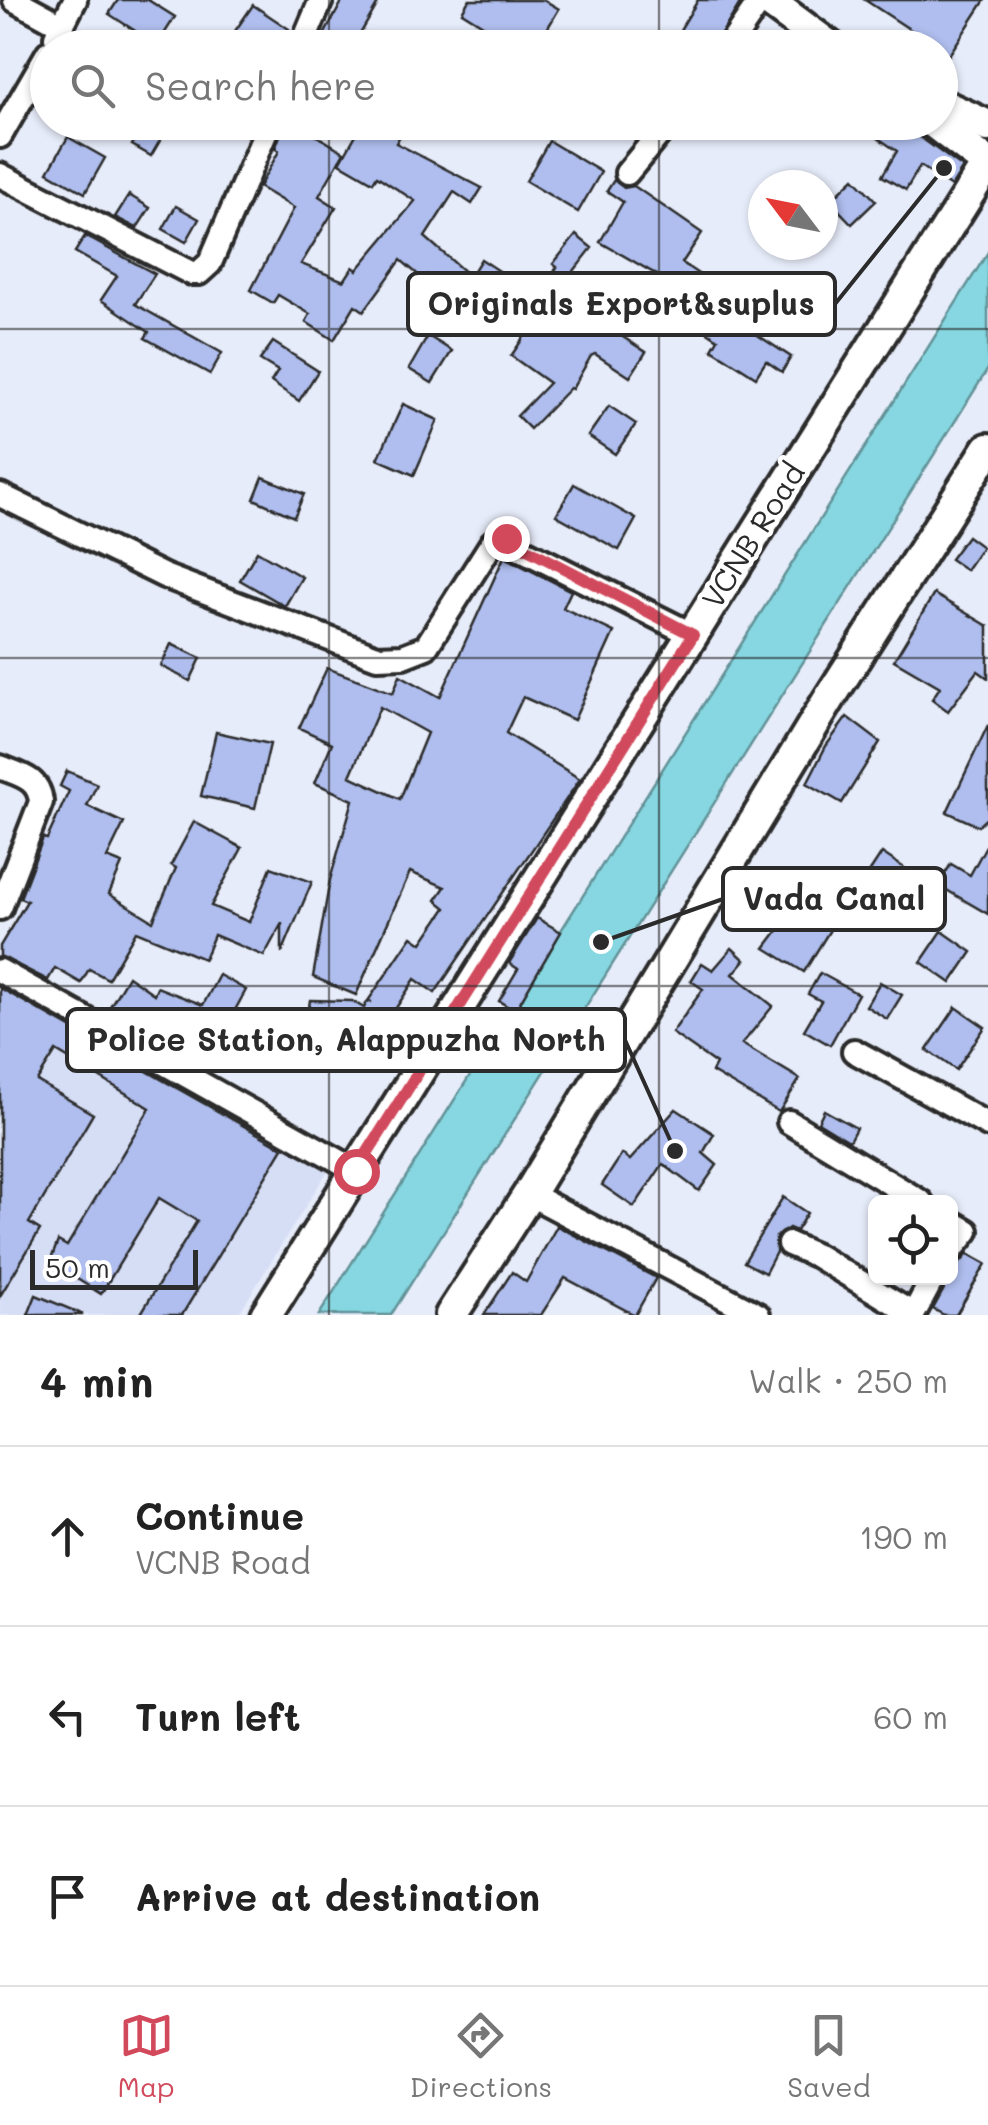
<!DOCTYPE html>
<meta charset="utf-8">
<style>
:root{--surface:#fff;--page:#f6f6f6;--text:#222;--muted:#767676;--line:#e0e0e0;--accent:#d1495b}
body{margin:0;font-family:Mali,sans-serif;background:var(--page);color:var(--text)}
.controls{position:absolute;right:30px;bottom:30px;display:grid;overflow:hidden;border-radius:15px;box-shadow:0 2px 8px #0004}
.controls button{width:90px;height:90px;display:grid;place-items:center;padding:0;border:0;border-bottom:2px solid var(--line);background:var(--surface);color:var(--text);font:50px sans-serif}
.compass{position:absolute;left:748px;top:170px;width:90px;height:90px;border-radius:50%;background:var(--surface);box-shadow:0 2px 8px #0004;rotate:302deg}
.scale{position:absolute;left:30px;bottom:25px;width:168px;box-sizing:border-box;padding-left:10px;border:5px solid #2b2b2b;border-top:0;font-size:28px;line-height:35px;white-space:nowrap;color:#2b2b2b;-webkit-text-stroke:8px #fff;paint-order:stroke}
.stop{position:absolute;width:30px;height:30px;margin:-22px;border:8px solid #d1495b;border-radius:50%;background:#fff}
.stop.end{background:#d1495b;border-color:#fff;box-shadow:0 2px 10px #0008}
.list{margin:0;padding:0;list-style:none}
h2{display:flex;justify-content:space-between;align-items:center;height:130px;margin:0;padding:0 40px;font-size:42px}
h2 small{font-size:32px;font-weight:400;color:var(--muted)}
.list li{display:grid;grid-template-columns:65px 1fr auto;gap:30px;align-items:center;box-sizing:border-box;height:180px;padding:0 40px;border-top:2px solid var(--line)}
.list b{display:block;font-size:38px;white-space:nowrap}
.list p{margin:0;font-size:32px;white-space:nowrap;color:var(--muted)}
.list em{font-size:32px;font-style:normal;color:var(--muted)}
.icon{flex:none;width:55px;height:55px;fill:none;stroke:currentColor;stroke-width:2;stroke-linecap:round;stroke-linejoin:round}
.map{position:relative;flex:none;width:988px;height:1315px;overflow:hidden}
.search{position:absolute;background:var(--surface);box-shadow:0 2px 8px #0004;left:30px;right:30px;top:30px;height:110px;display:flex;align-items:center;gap:25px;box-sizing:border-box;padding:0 35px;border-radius:55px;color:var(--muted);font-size:38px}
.sheet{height:670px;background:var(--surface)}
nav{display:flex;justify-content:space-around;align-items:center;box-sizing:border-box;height:140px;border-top:2px solid var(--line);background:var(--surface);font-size:28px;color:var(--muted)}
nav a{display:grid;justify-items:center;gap:5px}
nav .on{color:var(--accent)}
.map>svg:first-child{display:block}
.built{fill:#d6def6}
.water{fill:#86d7e1;stroke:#629298;stroke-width:2.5}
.building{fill:#afbeee;stroke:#2b2b2b;stroke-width:2.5;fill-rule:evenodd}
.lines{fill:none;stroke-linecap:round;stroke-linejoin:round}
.minor-casing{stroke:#2b2b2b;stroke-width:30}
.major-casing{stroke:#2b2b2b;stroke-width:38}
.minor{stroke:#fff;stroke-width:22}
.major{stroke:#fff;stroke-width:30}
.route{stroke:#d1495b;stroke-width:12}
.grid{fill:none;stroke:#2b2b2b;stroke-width:2.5;stroke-opacity:0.55}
.labels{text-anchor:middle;stroke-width:9;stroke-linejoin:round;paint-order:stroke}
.street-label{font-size:30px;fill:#2b2b2b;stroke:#fff}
.leader{fill:none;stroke:#2b2b2b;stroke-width:4}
.callout-dot{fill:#2b2b2b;stroke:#fff;stroke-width:4}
.callout{fill:#fff;stroke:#2b2b2b;stroke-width:4}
.callout-label{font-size:32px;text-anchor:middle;font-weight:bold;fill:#2b2b2b}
</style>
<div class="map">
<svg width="988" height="1315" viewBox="0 0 988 1315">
<rect width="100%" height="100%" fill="#e7ecfa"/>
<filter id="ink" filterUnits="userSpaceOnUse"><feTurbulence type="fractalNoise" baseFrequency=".01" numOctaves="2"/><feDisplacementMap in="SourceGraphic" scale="20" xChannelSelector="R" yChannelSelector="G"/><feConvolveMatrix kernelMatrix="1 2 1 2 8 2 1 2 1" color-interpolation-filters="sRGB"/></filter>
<g filter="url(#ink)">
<!-- built -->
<path class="built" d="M0 975 328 1170 238 1315H0Z"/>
<!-- water -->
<path class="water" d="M988 252V369L954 423 391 1315H319Z"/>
<!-- building -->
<g class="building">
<path d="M118 0H148L175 17 157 45 109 14Z"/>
<path d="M343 0H380L352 48H317Z"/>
<path d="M469 0H544L559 9 536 48H520L462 12Z"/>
<path d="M698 0H742L713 48H669Z"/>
<path d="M865 0H985L949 55Z"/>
<path d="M253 5 289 29 276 48H252L233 34Z"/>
<path d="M145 122 165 132 151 156 132 145Z"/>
<path d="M285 122H293L344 152 319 196 336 207 301 264 344 281 353 267 357 270 415 201 377 176 373 182 340 163 363 122H376L400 136 396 143 482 188 472 204 454 192 425 237 466 273 447 294 427 275 423 279 401 260 364 311 355 305 334 340 306 322 310 314 278 295 273 303 251 290 294 208 259 187 279 151 275 149Z"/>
<path d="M855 122H899L963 168 951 187 920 166 906 190 882 176 897 151Z"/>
<path d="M68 137 105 158 85 193 48 172Z"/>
<path d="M549 141 601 172 578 212 526 181Z"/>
<path d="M854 178 876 201 852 224 830 201Z"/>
<path d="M614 180 624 188 634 186 702 233 682 263 719 288 709 303 791 357 782 372 766 361 756 377 712 349 718 339 679 313 674 319 651 304 662 289 652 282 657 275 600 242 623 202 607 191Z"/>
<path d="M129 195 150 208 137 228 115 217Z"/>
<path d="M176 206 199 219 186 242 163 229Z"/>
<path d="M576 235 592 248 556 294 646 352 630 377 595 354 591 356 572 389 570 388 530 429 517 416 549 383 511 356 539 315 531 311 557 267 553 264Z"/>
<path d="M85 236 155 274 135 304 222 353 210 374 145 338 149 332 101 300 117 276 75 252Z"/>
<path d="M481 259 510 278 491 306 463 288Z"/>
<path d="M428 336 452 351 432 383 409 369Z"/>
<path d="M273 342 318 371 299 401 271 382 278 371 260 360Z"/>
<path d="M403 404 438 420 414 475 378 459Z"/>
<path d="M609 406 636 424 615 454 588 436Z"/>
<path d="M263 477 304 494 294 517 254 499Z"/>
<path d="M574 484 636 519 619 550 556 515Z"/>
<path d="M967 536 982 547 966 570 950 559Z"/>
<path d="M257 551 302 577 285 606 240 580Z"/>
<path d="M504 557 571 591 563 608 614 632 574 720 523 697 506 733 580 779 435 993 415 979 394 1011 400 1015 365 1055 349 1045 338 1051 306 1027 310 1000 352 1001 364 1008 367 1002H372L368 1001 412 936 422 943 446 908 436 900 445 887 410 872 356 995 313 977 330 880 353 800 315 783 332 743 299 728 327 668 393 693 400 675 440 697ZM380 707 427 733 400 799 350 776Z"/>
<path d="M934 594 988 626V678L978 671 948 711 932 699 940 687 894 660Z"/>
<path d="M171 644 201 658 190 681 161 666Z"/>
<path d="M847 717 880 742 842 803 807 783 826 746Z"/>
<path d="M988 725V817L978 826 947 812Z"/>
<path d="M216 732 270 744 255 808 201 796Z"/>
<path d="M67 771 97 784 87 806 124 823 107 858 122 864 109 894 153 921 176 868 171 865 194 822 242 848 211 906 249 922 271 867 312 882 282 953V923L264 956 214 935 204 959 136 931 108 979 89 969 81 983 55 968 48 980 0 956V946L27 901 20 898 43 838 47 839 69 791 60 786Z"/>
<path d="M988 842V914L938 885 951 864 970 875Z"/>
<path d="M882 853 915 875 894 907 861 885Z"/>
<path d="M797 894 836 920 804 972 765 948 786 920Z"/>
<path d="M537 918 561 932 515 1011 499 1001 518 969 509 963Z"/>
<path d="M942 931 972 952 951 983 921 962Z"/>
<path d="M732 948 745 960 733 974 773 1006 742 1044 800 1079 779 1112 712 1072 716 1064 672 1033 703 989 691 981 702 963 713 970Z"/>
<path d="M820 973 858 994 830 1045 804 1030 821 1001 808 994Z"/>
<path d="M219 975 246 990 212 1052 175 1032 174 1035 139 1021 135 1029 106 1013 128 976 154 994 157 987 203 1005Z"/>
<path d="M880 982 902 995 887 1019 866 1006Z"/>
<path d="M0 988 283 1148 182 1315H140L197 1221 159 1198 101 1294 50 1262 58 1241 67 1246 150 1108 56 1051 37 1081 93 1114 29 1223 40 1230 0 1296Z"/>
<path d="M956 1007 985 1027 956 1070 927 1050Z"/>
<path d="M676 1109 714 1134 703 1153 717 1165 699 1191 663 1164 634 1207 602 1185 622 1154 630 1160Z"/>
<path d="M824 1110 856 1128 849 1141 818 1122Z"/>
<path d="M783 1197 807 1213 796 1231 789 1228 776 1237V1252L765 1273 744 1262Z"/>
<path d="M557 1226 656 1278 635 1315 565 1278 541 1315H484L512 1272 526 1282Z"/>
<path d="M968 1254 986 1264 956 1315H944L933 1309 950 1278V1267L961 1262Z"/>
<path d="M36 1295 82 1314V1315H28Z"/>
</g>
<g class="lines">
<defs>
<g id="minor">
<path d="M15 0 63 26"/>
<path d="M56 37 75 0"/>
<path d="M301 48 321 0"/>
<path d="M728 48 761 0"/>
<path d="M0 136 48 53"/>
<path d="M627 173 669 122"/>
<path d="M0 175 191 273H199L210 263 270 122"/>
<path d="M0 495 164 576 377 657 403 656 426 647 492 543 499 538 693 635"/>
<path d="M0 767C20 775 39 778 41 802L0 908"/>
<path d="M0 971 357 1171"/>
<path d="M854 1051 988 1125"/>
<path d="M789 1122 921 1202"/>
<path d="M529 1194 758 1315"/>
<path d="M950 1221 967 1231 950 1252"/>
<path d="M789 1244 817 1256 913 1314"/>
<path d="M913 1315 933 1278"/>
</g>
<g id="major">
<path d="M767 0 832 48"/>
<path d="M940 104 988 126"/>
<path d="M933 122 988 164"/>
<path d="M266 1315 988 163"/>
<path d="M451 1315 529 1194 829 699 988 449"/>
</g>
</defs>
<!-- minor casing -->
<use href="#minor" class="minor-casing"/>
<!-- major casing -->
<use href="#major" class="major-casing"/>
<!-- minor -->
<use href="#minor" class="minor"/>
<!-- major -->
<use href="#major" class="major"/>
</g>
</g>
<g class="lines" filter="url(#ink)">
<!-- route -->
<path class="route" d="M356 1171 693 635 506 538"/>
</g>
<!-- grid -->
<path class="grid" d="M329 0V48M659 0V48M329 122V1315M659 122V1315M0 329H988M0 658H988M0 986H988"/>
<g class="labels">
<!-- street labels -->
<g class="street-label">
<text transform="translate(754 536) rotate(-58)" y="10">VCNB Road</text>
</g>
</g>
<!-- callouts -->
<path class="leader" d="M944 168L835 304M601 942L723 899M675 1151L625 1040"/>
<g class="callout-dot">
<circle cx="944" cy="168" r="10"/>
<circle cx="601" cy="942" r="10"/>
<circle cx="675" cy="1151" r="10"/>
</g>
<g class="callout">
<rect x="408" y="273" width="427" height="62" rx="10"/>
<rect x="723" y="868" width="222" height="62" rx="10"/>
<rect x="67" y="1009" width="558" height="62" rx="10"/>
</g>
<g class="callout-label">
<text x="621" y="315">Originals Export&amp;suplus</text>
<text x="834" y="910">Vada Canal</text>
<text x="346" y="1051">Police Station, Alappuzha North</text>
</g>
</svg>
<div class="controls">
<button><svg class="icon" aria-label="locate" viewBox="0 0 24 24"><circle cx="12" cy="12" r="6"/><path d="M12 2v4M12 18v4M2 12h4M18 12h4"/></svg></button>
</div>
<svg class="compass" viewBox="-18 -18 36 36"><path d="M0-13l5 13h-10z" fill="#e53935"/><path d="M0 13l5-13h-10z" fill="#767676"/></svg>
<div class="scale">50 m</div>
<div class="stop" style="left:356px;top:1171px"></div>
<div class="stop end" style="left:506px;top:538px"></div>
<div class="search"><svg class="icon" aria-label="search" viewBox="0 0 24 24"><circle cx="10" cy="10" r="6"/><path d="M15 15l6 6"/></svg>Search here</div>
</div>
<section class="sheet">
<h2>4 min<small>Walk · 250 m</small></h2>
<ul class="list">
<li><svg class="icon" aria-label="ahead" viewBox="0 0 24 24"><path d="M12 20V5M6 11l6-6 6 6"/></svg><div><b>Continue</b><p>VCNB Road</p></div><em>190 m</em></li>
<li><svg class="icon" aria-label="left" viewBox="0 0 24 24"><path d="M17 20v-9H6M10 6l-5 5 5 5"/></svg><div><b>Turn left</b></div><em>60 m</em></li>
<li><svg class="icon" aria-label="arrive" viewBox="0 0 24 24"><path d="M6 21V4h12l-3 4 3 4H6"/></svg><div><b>Arrive at destination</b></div></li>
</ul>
</section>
<nav>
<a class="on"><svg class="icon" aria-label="map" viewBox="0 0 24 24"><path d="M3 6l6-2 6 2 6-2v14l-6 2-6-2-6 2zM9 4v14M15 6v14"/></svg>Map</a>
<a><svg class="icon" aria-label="directions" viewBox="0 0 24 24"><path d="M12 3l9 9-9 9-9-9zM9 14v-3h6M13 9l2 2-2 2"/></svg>Directions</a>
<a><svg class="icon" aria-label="saved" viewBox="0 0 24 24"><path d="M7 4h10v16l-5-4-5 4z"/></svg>Saved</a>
</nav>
